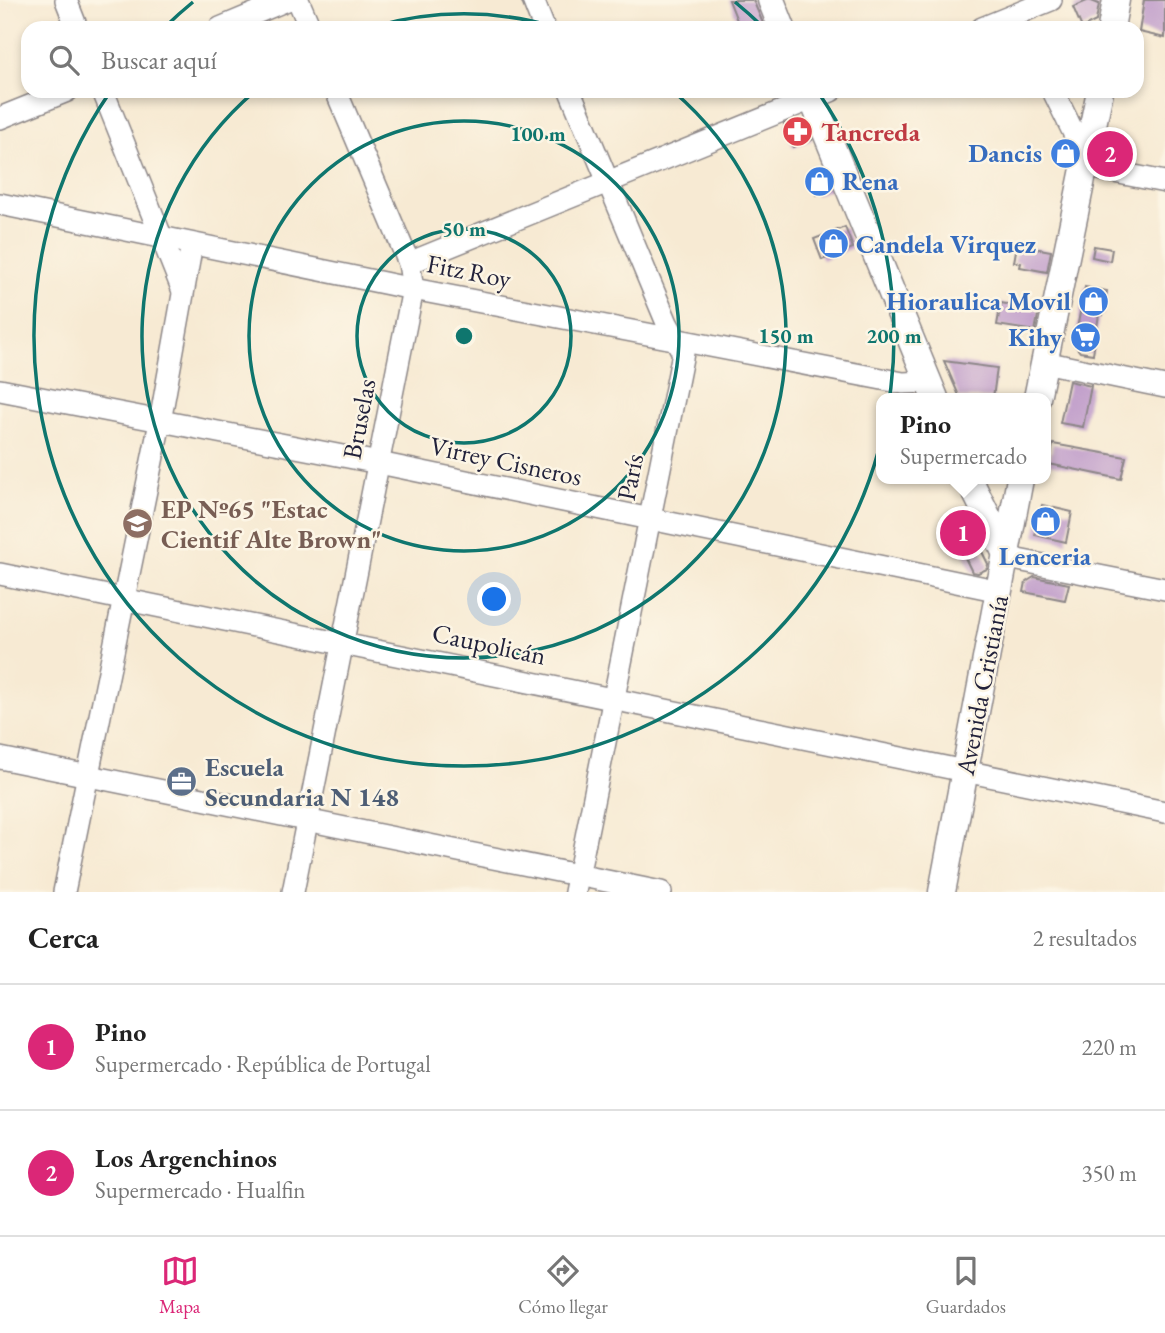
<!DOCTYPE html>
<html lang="es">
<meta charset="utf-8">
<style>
:root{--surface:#fff;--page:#f2f2f2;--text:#222;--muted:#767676;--line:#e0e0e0;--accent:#db2777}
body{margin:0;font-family:"EB Garamond",serif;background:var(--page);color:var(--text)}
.you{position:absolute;left:495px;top:600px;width:24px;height:24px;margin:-18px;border:5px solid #fff;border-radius:50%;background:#1a73e8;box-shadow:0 0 0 10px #1a73e833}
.badge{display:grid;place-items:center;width:46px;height:46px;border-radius:50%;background:var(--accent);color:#fff;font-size:23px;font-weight:700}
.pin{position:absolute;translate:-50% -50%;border:4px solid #fff;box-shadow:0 2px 7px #0006}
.popup{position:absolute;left:876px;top:393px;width:175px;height:91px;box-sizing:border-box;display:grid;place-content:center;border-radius:14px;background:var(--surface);filter:drop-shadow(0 2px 5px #0005);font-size:23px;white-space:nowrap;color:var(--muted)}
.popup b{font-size:26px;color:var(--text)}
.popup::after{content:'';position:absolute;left:50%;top:100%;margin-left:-14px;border:14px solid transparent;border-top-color:var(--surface)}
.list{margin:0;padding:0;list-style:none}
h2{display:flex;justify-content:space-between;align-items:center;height:91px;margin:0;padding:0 28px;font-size:30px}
h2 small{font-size:23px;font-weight:400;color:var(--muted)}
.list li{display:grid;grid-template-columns:46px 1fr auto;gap:21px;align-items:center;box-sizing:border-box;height:126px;padding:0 28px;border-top:2px solid var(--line)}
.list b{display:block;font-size:26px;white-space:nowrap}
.list p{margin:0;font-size:23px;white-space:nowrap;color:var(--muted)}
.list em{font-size:23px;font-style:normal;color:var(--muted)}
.icon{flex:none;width:38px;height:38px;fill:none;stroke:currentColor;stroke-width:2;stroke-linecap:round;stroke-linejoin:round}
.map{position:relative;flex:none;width:1165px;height:892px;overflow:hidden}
.search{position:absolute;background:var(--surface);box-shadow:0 4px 10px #0003;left:21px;right:21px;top:21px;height:77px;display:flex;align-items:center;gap:18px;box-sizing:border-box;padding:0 24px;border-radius:21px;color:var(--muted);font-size:26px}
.sheet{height:343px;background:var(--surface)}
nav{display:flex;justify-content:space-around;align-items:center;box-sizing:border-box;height:98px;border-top:2px solid var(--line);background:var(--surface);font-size:19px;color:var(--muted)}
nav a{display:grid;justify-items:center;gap:4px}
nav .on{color:var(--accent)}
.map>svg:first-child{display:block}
.building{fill:#c09dca}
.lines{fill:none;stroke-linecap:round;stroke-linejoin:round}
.minor-casing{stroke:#8c8687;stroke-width:24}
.major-casing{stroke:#8c8687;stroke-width:29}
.minor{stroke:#fff;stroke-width:21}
.major{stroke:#fff;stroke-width:26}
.ring{fill:none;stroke:#0f766e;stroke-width:3.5}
.labels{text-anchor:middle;stroke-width:5;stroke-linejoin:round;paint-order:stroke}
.health-label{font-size:26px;font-weight:bold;fill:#be3a42;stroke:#fcf5e5;text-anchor:start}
.shop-label{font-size:26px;font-weight:bold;fill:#366cbe;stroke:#fcf5e5;text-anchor:end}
.street-label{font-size:26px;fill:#22223b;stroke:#fcf5e5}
.education-label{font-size:26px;font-weight:bold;fill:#785e54;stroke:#fcf5e5;text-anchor:start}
.service-label{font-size:26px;font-weight:bold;fill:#4e5e75;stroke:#fcf5e5;text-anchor:start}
.centre{fill:#0f766e;stroke:#fcf5e5;stroke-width:3.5}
.ring-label{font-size:21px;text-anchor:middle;font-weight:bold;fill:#0f766e;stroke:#fcf5e5;stroke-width:5;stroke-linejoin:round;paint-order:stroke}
</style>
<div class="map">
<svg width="1165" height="892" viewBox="0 0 1165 892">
<rect width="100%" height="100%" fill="#fcf5e5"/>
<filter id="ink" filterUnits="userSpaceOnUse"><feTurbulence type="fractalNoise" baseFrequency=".0143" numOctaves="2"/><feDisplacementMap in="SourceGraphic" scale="14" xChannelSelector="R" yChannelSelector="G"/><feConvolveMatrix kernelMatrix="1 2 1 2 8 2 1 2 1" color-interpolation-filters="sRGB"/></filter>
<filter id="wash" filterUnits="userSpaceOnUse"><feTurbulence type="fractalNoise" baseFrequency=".00686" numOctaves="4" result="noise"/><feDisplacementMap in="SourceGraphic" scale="28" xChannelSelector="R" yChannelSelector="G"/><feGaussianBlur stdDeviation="1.57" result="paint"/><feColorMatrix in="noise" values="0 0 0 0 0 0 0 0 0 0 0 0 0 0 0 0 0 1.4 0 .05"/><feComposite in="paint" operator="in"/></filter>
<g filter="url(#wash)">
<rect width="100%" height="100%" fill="#f7ead3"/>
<g id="blocks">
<!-- building -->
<g class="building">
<path d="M729 0H753L765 28H740Z"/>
<path d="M1089 0 1099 4 1096 21 1082 28 1073 7Z"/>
<path d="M1144 0H1165V38L1139 32Z"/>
<path d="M798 119 805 123 812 140 793 147 784 124Z"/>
<path d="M823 168 831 189 816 195 807 174Z"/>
<path d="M845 227 853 248 822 260 814 239Z"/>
<path d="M1017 245 1051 251 1047 272 1020 267 1021 263 1014 262Z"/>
<path d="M1094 246 1112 249 1110 261 1092 257Z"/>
<path d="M1085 287 1107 291 1103 315 1099 314 1093 354 1080 352 1074 344Z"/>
<path d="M1001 303 1039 310 1035 331 997 325Z"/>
<path d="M944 361 997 368 993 398H960Z"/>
<path d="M1069 381 1091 386 1083 427 1060 423Z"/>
<path d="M1053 444 1126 457 1121 479 1049 464Z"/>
<path d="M1042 505 1072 512 1066 542 1035 535Z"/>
<path d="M966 519 988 564 987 569 978 573 972 572 950 527Z"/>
<path d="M1034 577 1069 584 1065 600 1024 592 1026 582Z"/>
</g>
</g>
</g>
<g filter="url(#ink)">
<use href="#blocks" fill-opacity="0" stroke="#8c8687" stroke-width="2"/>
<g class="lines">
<defs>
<g id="minor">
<path d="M66 0 77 28"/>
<path d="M298 0 310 28"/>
<path d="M533 0 544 28"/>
<path d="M220 28 287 0"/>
<path d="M982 28 1051 0"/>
<path d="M103 91 183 291"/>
<path d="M570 91 667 323 683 353 575 892"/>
<path d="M1053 91 1087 160 1099 169 1165 182"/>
<path d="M0 118 67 91"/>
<path d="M0 204 413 289 903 383 928 382"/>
<path d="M409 263 831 91"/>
<path d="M1044 362 1165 387"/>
<path d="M0 390 379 463 1000 591"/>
<path d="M1006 554 1018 560 1165 589"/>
<path d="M0 574 1165 812"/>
<path d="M0 758 661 892"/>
<path d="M64 892 160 422 192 244"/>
<path d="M293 892 413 289 409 263 336 91"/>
</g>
<g id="major">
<path d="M771 0 782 28"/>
<path d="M1111 28 1116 0"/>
<path d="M809 91 935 398"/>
<path d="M1037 398 1100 91"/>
<path d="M969 479 1006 554"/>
<path d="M942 892 1020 479"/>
</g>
</defs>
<!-- minor casing -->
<use href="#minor" class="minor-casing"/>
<!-- major casing -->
<use href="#major" class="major-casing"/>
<!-- minor -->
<use href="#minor" class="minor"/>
<!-- major -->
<use href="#major" class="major"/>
</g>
</g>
<!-- distance rings -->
<g class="ring">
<circle cx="464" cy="336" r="107"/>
<circle cx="464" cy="336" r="215"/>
<path d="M373 27A322 322 0 0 1 555 27M673 91A322 322 0 1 1 255 91"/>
<path d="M165 27A430 430 0 0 1 193 2M735 2A430 430 0 0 1 763 27M818 92A430 430 0 1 1 110 92"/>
</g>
<!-- icons -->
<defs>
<symbol id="pharmacy-disc" viewBox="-11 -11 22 22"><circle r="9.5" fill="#e0444e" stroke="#fcf5e5"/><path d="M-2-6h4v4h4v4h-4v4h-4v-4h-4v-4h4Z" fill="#fff"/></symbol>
<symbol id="shop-disc" viewBox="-11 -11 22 22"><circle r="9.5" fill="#3f7fe0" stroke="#fcf5e5"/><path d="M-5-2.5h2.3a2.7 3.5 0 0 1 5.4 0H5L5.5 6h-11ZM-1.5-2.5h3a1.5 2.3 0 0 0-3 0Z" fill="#fff"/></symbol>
<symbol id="supermarket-disc" viewBox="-11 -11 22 22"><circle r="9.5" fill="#3f7fe0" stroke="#fcf5e5"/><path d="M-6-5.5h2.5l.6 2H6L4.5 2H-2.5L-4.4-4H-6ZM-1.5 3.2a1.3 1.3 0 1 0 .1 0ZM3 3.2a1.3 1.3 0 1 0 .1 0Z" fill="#fff"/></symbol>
<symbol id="school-disc" viewBox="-11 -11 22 22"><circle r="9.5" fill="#8d6e63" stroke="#fcf5e5"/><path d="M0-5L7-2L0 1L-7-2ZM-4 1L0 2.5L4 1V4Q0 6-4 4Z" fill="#fff"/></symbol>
<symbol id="office-disc" viewBox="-11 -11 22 22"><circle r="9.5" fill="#5c6f8a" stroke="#fcf5e5"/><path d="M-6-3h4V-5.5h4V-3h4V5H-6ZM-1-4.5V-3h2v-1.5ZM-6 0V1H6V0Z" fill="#fff"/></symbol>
</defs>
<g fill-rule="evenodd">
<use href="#pharmacy-disc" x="780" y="114" width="35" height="35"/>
<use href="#shop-disc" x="1048" y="136" width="35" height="35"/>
<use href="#shop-disc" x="802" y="164" width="35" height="35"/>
<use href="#shop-disc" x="816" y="226" width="35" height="35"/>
<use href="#shop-disc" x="1076" y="284" width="35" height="35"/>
<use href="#supermarket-disc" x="1068" y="320" width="35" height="35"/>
<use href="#shop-disc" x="1028" y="504" width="35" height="35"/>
<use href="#school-disc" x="120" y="506" width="35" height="35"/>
<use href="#office-disc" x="164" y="764" width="35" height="35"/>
</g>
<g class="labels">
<!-- health labels -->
<g class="health-label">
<text x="821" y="141">Tancreda</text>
</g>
<!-- shop labels -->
<g class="shop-label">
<text x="1042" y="162">Dancis</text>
<text x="842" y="190" text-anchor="start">Rena</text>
<text x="856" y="253" text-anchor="start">Candela Virquez</text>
<text x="1071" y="310">Hioraulica Movil</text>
<text x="1062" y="346">Kihy</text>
<text x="1045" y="565" text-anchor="middle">Lenceria</text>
</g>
<!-- street labels -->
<g class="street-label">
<text transform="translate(469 271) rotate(11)" y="9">Fitz Roy</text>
<text transform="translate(359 419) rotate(-79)" y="9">Bruselas</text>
<text transform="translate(506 461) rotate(12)" y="9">Virrey Cisneros</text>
<text transform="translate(630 477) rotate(-79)" y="9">París</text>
<text transform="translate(489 644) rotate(12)" y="9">Caupolicán</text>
<text transform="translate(982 685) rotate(-79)" y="9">Avenida Cristianía</text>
</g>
<!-- education labels -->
<g class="education-label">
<text x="161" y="518">EP Nº65 "Estac<tspan x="161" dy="30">Cientif Alte Brown"</tspan></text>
</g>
<!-- service labels -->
<g class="service-label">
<text x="205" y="776">Escuela<tspan x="205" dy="30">Secundaria N 148</tspan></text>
</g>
</g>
<circle cx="464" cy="336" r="10" class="centre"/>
<g class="ring-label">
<text x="538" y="141">100 m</text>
<text x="464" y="236">50 m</text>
<text x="786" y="343">150 m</text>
<text x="894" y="343">200 m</text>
</g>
</svg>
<div class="you"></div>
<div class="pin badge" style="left:963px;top:533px">1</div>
<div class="popup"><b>Pino</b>Supermercado</div>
<div class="pin badge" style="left:1110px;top:154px">2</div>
<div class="search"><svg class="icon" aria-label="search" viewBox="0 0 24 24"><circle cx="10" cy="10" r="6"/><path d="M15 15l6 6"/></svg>Buscar aquí</div>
</div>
<section class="sheet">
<h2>Cerca<small>2 resultados</small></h2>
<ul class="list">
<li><span class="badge">1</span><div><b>Pino</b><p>Supermercado · República de Portugal</p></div><em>220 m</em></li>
<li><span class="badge">2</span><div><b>Los Argenchinos</b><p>Supermercado · Hualfin</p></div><em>350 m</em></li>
</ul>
</section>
<nav>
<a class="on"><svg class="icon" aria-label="map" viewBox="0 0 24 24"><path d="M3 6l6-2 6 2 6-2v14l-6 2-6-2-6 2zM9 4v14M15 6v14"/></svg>Mapa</a>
<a><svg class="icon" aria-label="directions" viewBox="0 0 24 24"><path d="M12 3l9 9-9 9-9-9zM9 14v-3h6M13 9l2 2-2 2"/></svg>Cómo llegar</a>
<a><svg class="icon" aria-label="saved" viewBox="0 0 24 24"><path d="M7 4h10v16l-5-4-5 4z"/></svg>Guardados</a>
</nav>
